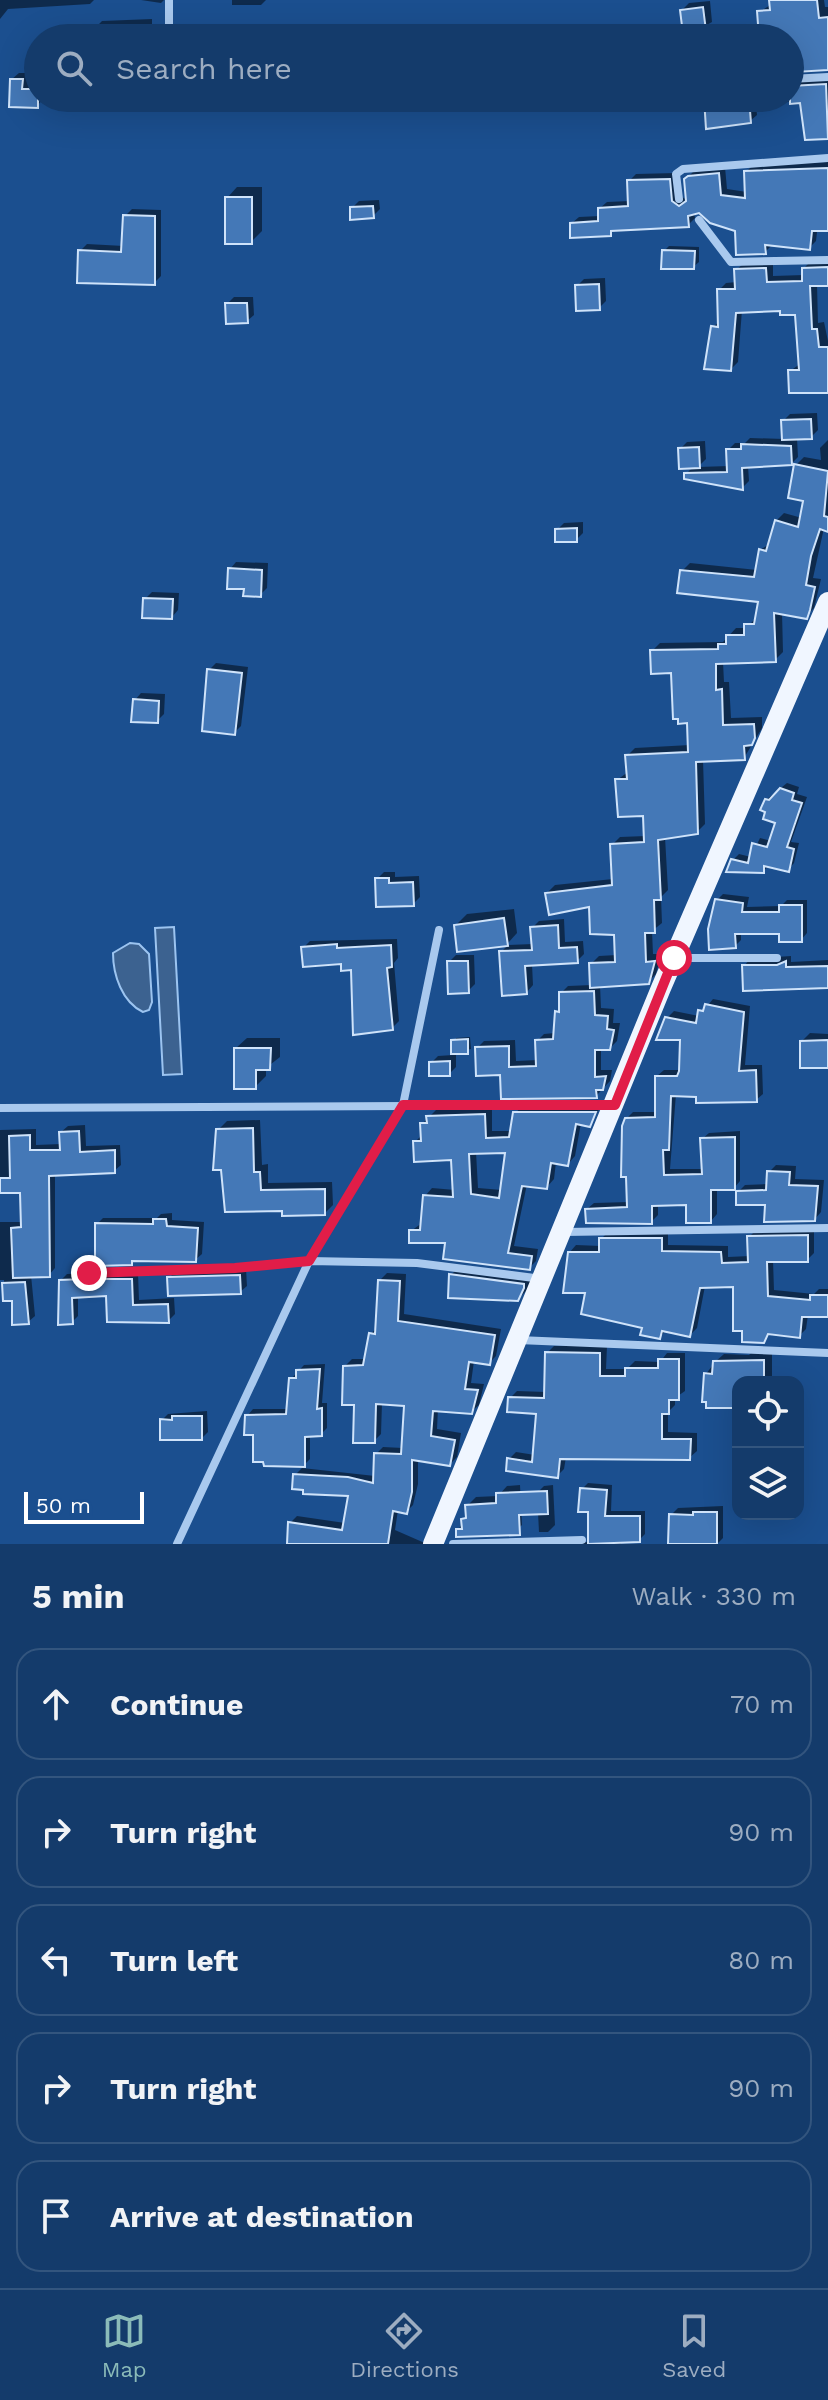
<!DOCTYPE html>
<meta charset="utf-8">
<style>
:root{--surface:#143b6b;--page:#214673;--text:#f1f3f6;--muted:#9dadc1;--line:#33557e;--accent:#8bbbb9}
body{margin:0;font-family:"Work Sans",sans-serif;background:var(--page);color:var(--text)}
.controls{position:absolute;right:24px;bottom:24px;display:grid;overflow:hidden;border-radius:16px;box-shadow:0 8px 32px #0002}
.controls button{width:72px;height:72px;display:grid;place-items:center;padding:0;border:0;border-bottom:2px solid var(--line);background:var(--surface);color:var(--text);font:40px sans-serif}
.scale{position:absolute;left:24px;bottom:20px;width:120px;box-sizing:border-box;padding-left:8px;border:4px solid #fff;border-top:0;font-size:22px;line-height:28px;white-space:nowrap;color:#fff;-webkit-text-stroke:6px #1b4f8f;paint-order:stroke}
.stop{position:absolute;width:24px;height:24px;margin:-18px;border:6px solid #e11d48;border-radius:50%;background:#fff}
.stop.end{background:#e11d48;border-color:#fff;box-shadow:0 2px 8px #0008}
.list{margin:0;padding:0;list-style:none}
h2{display:flex;justify-content:space-between;align-items:center;height:104px;margin:0;padding:0 32px;font-size:34px}
h2 small{font-size:26px;font-weight:400;color:var(--muted)}
.list li{display:grid;grid-template-columns:52px 1fr auto;gap:24px;align-items:center;box-sizing:border-box;height:112px;margin:0 16px 16px;padding:0 16px;border:2px solid var(--line);border-radius:24px}
.list b{display:block;font-size:30px;white-space:nowrap}
.list em{font-size:26px;font-style:normal;color:var(--muted)}
.icon{flex:none;width:44px;height:44px;fill:none;stroke:currentColor;stroke-width:2;stroke-linecap:round;stroke-linejoin:round}
.map{position:relative;flex:none;width:828px;height:1544px;overflow:hidden}
.search{position:absolute;background:var(--surface);box-shadow:0 8px 32px #0002;left:24px;right:24px;top:24px;height:88px;display:flex;align-items:center;gap:20px;box-sizing:border-box;padding:0 28px;border-radius:44px;color:var(--muted);font-size:30px}
.sheet{height:744px;background:var(--surface)}
nav{display:flex;justify-content:space-around;align-items:center;box-sizing:border-box;height:112px;border-top:2px solid var(--line);background:var(--surface);font-size:22px;color:var(--muted)}
nav a{display:grid;justify-items:center;gap:4px}
nav .on{color:var(--accent)}
.map>svg:first-child{display:block}
.water{fill:#3c6290;stroke:#9cc4f0;stroke-width:2}
.shadow{fill:#0007;fill-rule:evenodd}
.building{fill:#4478b7;stroke:#cfe3fa;stroke-width:2;fill-rule:evenodd}
.lines{fill:none;stroke-linecap:round;stroke-linejoin:round}
.street{stroke:#a9c9ee;stroke-width:8}
.primary{stroke:#f0f6ff;stroke-width:20}
.route{stroke:#e11d48;stroke-width:10}
</style>
<div class="map">
<svg width="828" height="1544" viewBox="0 0 828 1544">
<rect width="100%" height="100%" fill="#1b4f8f"/>
<!-- water -->
<g class="water">
<path d="M174 927 182 1074 163 1075 155 928Z"/>
<path d="M130 943 139 944 149 954 152 1002 149 1010 143 1012C122 1002 113 975 113 953Z"/>
</g>
<!-- shadow -->
<g class="shadow">
<path d="M0 0H94L90 4 8 9 0 19Z"/>
<path d="M141 0H164L161 3Z"/>
<path d="M232 0H266L261 5H232Z"/>
<path d="M772 0H824L825 7H828V69L790 53V38H761L759 12 772 4Z"/>
<path d="M710 1 712 22 698 30 699 38H654L659 33 685 31 682 10 689 3Z"/>
<path d="M152 19V27H166V38H96L95 28 102 21Z"/>
<path d="M19 73H28V83H38V98H44L37 106 12 79Z"/>
<path d="M828 78V137L806 138 802 101 756 104 757 115 750 121 706 98H790V82Z"/>
<path d="M828 162V190L822 189 816 241 809 248 773 244 765 252 737 230 699 211 694 212 695 218 688 225 616 229 610 234 572 223 579 217 600 216V208L607 202 630 201 629 181 636 174 676 173 678 194 688 201 686 179 693 172 725 167 727 189 747 192 746 172 753 165Z"/>
<path d="M237 187H262V231L251 242 227 198Z"/>
<path d="M379 200 380 209 373 216 352 208 359 201Z"/>
<path d="M132 209 161 210V276L154 283 80 251 87 244 124 246 125 216Z"/>
<path d="M669 246 699 247V262L693 267 664 251Z"/>
<path d="M828 260V283L817 284 818 323 824 322 828 341V391L790 371 800 364 797 313 782 309 742 310 738 362 731 369 713 327 720 321 719 290 726 283 737 282 736 270 744 263 773 262V276L804 275V268L811 261Z"/>
<path d="M605 278 606 301 599 308 577 286 584 279Z"/>
<path d="M234 297H253L254 315 247 321 227 304Z"/>
<path d="M817 413 818 430 811 437 797 438 798 457 791 464 748 466 749 481 742 488 686 474 694 466 680 449 687 442 705 441 706 459 698 467 729 466 728 450 735 443H745L750 438 784 439 783 421 790 414Z"/>
<path d="M828 440V529L824 528 813 578 821 579 814 608 806 616 782 612 783 652 775 660 723 662 724 682H729L731 718 762 717V728L744 758 703 760 705 824 697 832 665 837 668 890 661 897 662 923 652 931 653 954H661L656 974 648 982 600 985 601 1008 614 1009 613 1023H620L617 1041 610 1048H601V1070H612L610 1081 596 1096 502 1073 477 1048 484 1041 515 1040 516 1061 538 1060 537 1041 544 1034 555 1033 561 993 568 986 592 985 591 964 599 956 617 955 616 933 591 905 547 893 555 885 613 879 612 845 620 837 646 836 645 813 617 780 628 772 627 756 635 748 690 745 689 721 673 671 652 651 660 643 723 642 736 628H746L757 617 761 600 682 571 690 563 757 570 760 550 771 543 776 521 784 513 802 518 805 499 796 465 804 457 821 460 820 448Z"/>
<path d="M583 522V533L576 540 557 530 564 523Z"/>
<path d="M236 562 268 563 267 588 260 595 246 587 230 569Z"/>
<path d="M152 592 179 593 178 610 172 617 145 599Z"/>
<path d="M216 663 248 667 241 726 234 733 209 670Z"/>
<path d="M141 693 165 694 164 714 157 721 135 700Z"/>
<path d="M787 783 799 787 797 794 807 797 791 842 799 843 794 863 788 870 769 866 763 871 733 860 739 854 751 857 760 838 771 841 777 822 766 800Z"/>
<path d="M384 872H395V877L419 876 420 897 413 904 377 879Z"/>
<path d="M723 894 749 897 747 907 781 906 787 900H807V933L801 940 781 932H741V940L735 946 717 900Z"/>
<path d="M514 909 517 933 507 944 456 925 467 914Z"/>
<path d="M564 919 565 942 583 941 584 954 577 961 532 964 533 985 527 992 501 952 508 945 533 944 532 928 539 921Z"/>
<path d="M397 939 398 958 394 963 399 1021 392 1028 355 1033 352 968 303 948 310 941Z"/>
<path d="M456 955H474L475 984 468 991 449 962Z"/>
<path d="M791 956V962L828 960V986L744 966 750 959Z"/>
<path d="M713 999 750 1006 745 1065H762L763 1094 756 1100 676 1094 670 1169H704L702 1139 709 1133 740 1131V1181L734 1188H717V1214L711 1221 688 1203 658 1204V1215L651 1222 587 1209 594 1203 629 1202 626 1119 633 1112H657V1076L664 1070H681L682 1038 667 1018 674 1011 699 1016Z"/>
<path d="M810 1033 828 1034V1066L802 1041Z"/>
<path d="M470 1037 471 1049 456 1052V1067L449 1074 431 1063 438 1056 453 1055 456 1038Z"/>
<path d="M247 1038H280V1057L266 1068V1076L255 1087 236 1048Z"/>
<path d="M602 1105 589 1125 581 1123 575 1156 568 1164 556 1162 554 1179 547 1187 527 1184 514 1246 538 1249 536 1261 529 1268 411 1231 422 1223 425 1196 432 1188 455 1190 453 1158 415 1142 423 1134 422 1124 436 1110 492 1108V1131H512L515 1113 523 1106ZM507 1151 502 1190 478 1188 476 1152Z"/>
<path d="M260 1120 262 1165 268 1164V1183L332 1182 333 1205 325 1213 284 1209 227 1210 218 1130 227 1121Z"/>
<path d="M85 1125 86 1146 120 1145 121 1165 114 1171 55 1174V1268L49 1275H31L35 1316 28 1322 14 1299H5L4 1280H0V1222H23L22 1190 0 1191V1130L36 1129V1145L61 1144V1132L68 1126Z"/>
<path d="M776 1165 796 1166 795 1179 824 1180 821 1212 815 1219 738 1192 745 1185 768 1184 769 1172Z"/>
<path d="M172 1213V1220L204 1222 202 1254 195 1260 134 1259 131 1263 97 1224 103 1218H157L161 1214Z"/>
<path d="M814 1229V1253L807 1260H773L774 1290 814 1294 819 1289H828V1313L808 1315 806 1329 799 1336 770 1334 763 1341 735 1285 705 1286 697 1328 690 1335 666 1330 660 1337 588 1292 569 1253 576 1245 601 1246V1239L608 1232 668 1231V1245L728 1246V1257L750 1256 749 1237 756 1230Z"/>
<path d="M461 1265 533 1275 528 1289 518 1299 451 1275Z"/>
<path d="M246 1269 247 1286 240 1292 169 1278 176 1271Z"/>
<path d="M138 1273 139 1300 174 1298 175 1314 168 1321 109 1320 108 1294 78 1296V1316L72 1322 61 1280 67 1274Z"/>
<path d="M387 1273 406 1274 404 1314 501 1329 496 1356 489 1363 474 1361 471 1383 484 1384 479 1405 471 1412 438 1409 437 1429 461 1433 457 1457 450 1464 418 1459V1484L413 1505 406 1512 398 1510 395 1530 427 1544H289L290 1523 297 1516 345 1523 350 1494 295 1475 302 1468 375 1476 376 1454 383 1447 403 1448 406 1405 382 1403 381 1434 374 1441 345 1366 352 1359H366L371 1334 377 1327 380 1280Z"/>
<path d="M554 1346H607L606 1369H627L635 1361 660 1362 667 1353H685V1391L675 1398V1405L668 1412V1432L697 1433V1451L689 1458 566 1457 564 1469 557 1476 509 1459 516 1452 535 1455 538 1412 510 1398 517 1391 546 1392 547 1353Z"/>
<path d="M752 1352H772V1378H790V1382H738V1406L709 1400 706 1374 715 1362 724 1354 749 1355Z"/>
<path d="M325 1364 322 1403H327V1428L321 1434H310V1459L304 1465 255 1433 247 1416 253 1409H288L291 1379 304 1365Z"/>
<path d="M207 1411 208 1432 202 1438 162 1420 168 1414Z"/>
<path d="M588 1483 612 1485 611 1511H645V1534L639 1540H621V1544H546L590 1542V1510L582 1489Z"/>
<path d="M520 1485 522 1525 513 1533 458 1530 468 1515V1505L476 1497 498 1496 507 1486Z"/>
<path d="M553 1485 555 1525 548 1532H539L537 1493 544 1486Z"/>
<path d="M723 1506V1538L717 1544H670L671 1515 678 1508Z"/>
</g>
<!-- building -->
<g class="building">
<path d="M769 0H817L819 18 828 17V70L795 72 790 38H759L757 11 770 10Z"/>
<path d="M703 7 706 31 683 34 680 10Z"/>
<path d="M146 25V38H97V27Z"/>
<path d="M10 79H23L22 89H38V108L9 107Z"/>
<path d="M826 84 828 139 805 140 800 103 790 104V86Z"/>
<path d="M704 98H749L751 123 706 129Z"/>
<path d="M828 168V231H812L810 250 765 245 766 254 736 255 735 231 710 223 699 213 688 216 689 227 611 231V236L570 238V223L598 221V208L628 206 627 180 670 179 672 201 679 206 686 201 684 179 688 176 719 173 721 195 745 198 744 171Z"/>
<rect x="225" y="197" width="27" height="47"/>
<path d="M373 206 374 218 350 220V207Z"/>
<path d="M123 215 155 216V285L77 283 78 250 121 252Z"/>
<path d="M662 250 695 251 694 269H661Z"/>
<path d="M828 267V286H810L812 329H817L819 347H828V393H789L788 370H799L795 315H780V311L736 313 731 371 704 369 711 326 718 327 717 289H735L734 269 766 268 767 282 802 281V268Z"/>
<path d="M599 284 600 310 576 311 575 285Z"/>
<path d="M225 303H247L248 323 226 324Z"/>
<path d="M811 419 812 439 782 440 781 420Z"/>
<path d="M741 444 791 446 792 465 742 468 743 490 684 479V473L727 472 726 449H741Z"/>
<path d="M699 447 700 468 679 469 678 448Z"/>
<path d="M794 464 828 471 824 516 828 517V532L820 529 811 556 806 585 815 587 810 610 807 619 774 613 776 662 716 664V690L722 689 723 725 754 724 755 738 752 745 744 746 745 760 696 762 698 834 658 840 661 900H654L655 933H645L646 962 655 961 649 984 590 988 589 963 615 962 614 935 590 934 589 907 549 915 545 893 612 885 610 844 644 842 643 816 618 817 615 779H627L625 755 688 752 687 723 678 724V719H673L671 673 651 674 650 650 718 649V644H726V635H744V624H754L758 602 677 593 680 570 754 577 759 549 766 551 775 520 798 527 803 501 788 498Z"/>
<path d="M577 528V542H555V529Z"/>
<path d="M228 568 262 570 261 597 243 596 244 589H227Z"/>
<path d="M143 598 173 599 172 619 142 618Z"/>
<path d="M207 669 242 673 235 735 202 731Z"/>
<path d="M133 699 159 701 158 723 131 722Z"/>
<path d="M780 788 794 793 792 800 802 803 787 847 794 849 789 872 764 866V873L726 872 731 859 748 863 752 843 767 847 775 823 763 819 765 812 760 810 765 799 769 800Z"/>
<path d="M375 878H389V883L413 882 414 906 376 907Z"/>
<path d="M715 899 743 903 742 912H779V905H802V942H779V934H735L736 948 709 950 708 929Z"/>
<path d="M504 918 508 946 457 952 454 925Z"/>
<path d="M558 925 559 948 577 947 578 963 525 966 527 994 502 996 499 951 532 950 530 927Z"/>
<path d="M337 944V948L391 945 392 967 387 968 393 1030 353 1035 351 970 341 971V964L303 967 301 947Z"/>
<path d="M447 961H468L469 993 448 994Z"/>
<path d="M786 961V967L828 966V988L743 991 742 965H777Z"/>
<path d="M594 991 595 1015 608 1016 607 1029 614 1030 610 1050H595V1077L606 1076 603 1090H596L597 1098 501 1099 500 1075 476 1076 475 1047 509 1046V1067L536 1066 535 1040 553 1039 555 1011 559 1012V992Z"/>
<path d="M705 1004 744 1012 739 1071 756 1070 757 1102 696 1103V1097L671 1096 669 1150H663L664 1175 702 1174 700 1138 735 1137V1190H711V1223H686V1205L652 1206V1224L586 1223 585 1209 627 1207 626 1177H621L622 1126 625 1118 655 1117V1076H677L679 1071 680 1040H656L665 1017 696 1023 698 1010 703 1011Z"/>
<path d="M468 1039V1054H451V1040Z"/>
<path d="M828 1040V1068H800V1041Z"/>
<path d="M234 1048H271L270 1070H256V1089H234Z"/>
<path d="M450 1061V1076H429V1062Z"/>
<path d="M513 1112H596L590 1127 576 1124 568 1166 551 1163 547 1189 522 1186 508 1253 532 1256 530 1270 443 1259 445 1243H409V1230H420L423 1195 453 1197 451 1160 414 1162 413 1141H421L420 1123H427L426 1116 485 1114 486 1138 509 1137ZM505 1153 499 1198 471 1194 469 1154Z"/>
<path d="M253 1128 254 1172H260L261 1190 325 1189V1215L282 1216V1211L225 1212 221 1170H213L216 1129Z"/>
<path d="M79 1131 80 1152 115 1150V1173L49 1176 50 1277 13 1278 11 1228 21 1227 20 1193H0V1178H10L9 1136 30 1135V1150H60L59 1132Z"/>
<path d="M767 1171 790 1172 789 1185 818 1186 815 1221 764 1222 765 1205H736V1191L766 1190Z"/>
<path d="M153 1219H166L167 1226 198 1228 196 1262 132 1261V1265L95 1266V1223L153 1224Z"/>
<path d="M808 1235V1262H767L768 1296 810 1300V1295H828V1317H802L800 1338 768 1334 764 1343 742 1342V1331H733V1287L700 1288 690 1337 662 1331 660 1339 640 1335 642 1328 581 1314 585 1293H563L568 1252H599V1238H662V1251L721 1252 722 1263 748 1262 747 1236Z"/>
<path d="M449 1274 524 1284V1288L518 1301 448 1298Z"/>
<path d="M240 1275 241 1294 168 1296 167 1277Z"/>
<path d="M85 1279H132L133 1305 168 1304 169 1323 107 1322 106 1296 72 1298 73 1324 58 1325 59 1280Z"/>
<path d="M378 1280 400 1281 398 1321 495 1335 490 1365 469 1362 465 1389 478 1390 472 1414 433 1411 431 1436 455 1440 450 1466 412 1460V1492L407 1514 393 1511 388 1544H287L288 1522 342 1530 348 1496 303 1494V1490L292 1489 293 1474 348 1477 373 1483 374 1453 401 1454 404 1406 376 1404 375 1443H353L354 1405H342L343 1366 363 1365 369 1333 375 1334Z"/>
<path d="M25 1282 29 1324 12 1325V1301H3L2 1283Z"/>
<path d="M545 1352 600 1353V1376H625V1368H658V1359H679V1400H669V1414H662V1439H691L690 1460 560 1459 558 1478 506 1471 507 1458 532 1462 536 1414 507 1412 508 1397 544 1398Z"/>
<path d="M764 1360V1382H738V1408H706V1402H702L704 1373 712 1374 713 1361Z"/>
<path d="M320 1369 317 1409 322 1408V1436L305 1437V1467L264 1466 263 1462H253V1435H244L245 1415 286 1414 289 1378H296V1370Z"/>
<path d="M172 1416H202V1440H160V1419L172 1420Z"/>
<path d="M580 1488 607 1490 605 1516H640V1542L588 1544V1512H578Z"/>
<path d="M547 1491 548 1514 519 1515 520 1535 456 1537V1529H462L461 1519 466 1518 465 1505 496 1503V1493Z"/>
<path d="M693 1512H717V1544H668L669 1514 693 1515Z"/>
</g>
<g class="lines">
<!-- street -->
<g class="street">
<path d="M169 38V0"/>
<path d="M790 79 828 77"/>
<path d="M679 199 676 174 683 169 828 158"/>
<path d="M699 220 731 262 828 260"/>
<path d="M675 958H777"/>
<path d="M0 1108 611 1105"/>
<path d="M564 1232 828 1228"/>
<path d="M89 1273 235 1268 309 1261 417 1263 542 1279"/>
<path d="M518 1340 828 1353"/>
<path d="M177 1544 309 1261 403 1105 439 930"/>
<path d="M453 1544 582 1540"/>
</g>
<!-- primary -->
<path class="primary" d="M433 1544 661 988 828 602"/>
</g>
<g class="lines">
<!-- route -->
<path class="route" d="M89 1273 235 1268 309 1261 403 1105H615L674 958"/>
</g>
</svg>
<div class="controls">
<button><svg class="icon" aria-label="locate" viewBox="0 0 24 24"><circle cx="12" cy="12" r="6"/><path d="M12 2v4M12 18v4M2 12h4M18 12h4"/></svg></button>
<button><svg class="icon" aria-label="layers" viewBox="0 0 24 24"><path d="M12 4l9 5-9 5-9-5zM3 14l9 5 9-5"/></svg></button>
</div>
<div class="scale">50 m</div>
<div class="stop" style="left:674px;top:958px"></div>
<div class="stop end" style="left:89px;top:1273px"></div>
<div class="search"><svg class="icon" aria-label="search" viewBox="0 0 24 24"><circle cx="10" cy="10" r="6"/><path d="M15 15l6 6"/></svg>Search here</div>
</div>
<section class="sheet">
<h2>5 min<small>Walk · 330 m</small></h2>
<ul class="list">
<li><svg class="icon" aria-label="ahead" viewBox="0 0 24 24"><path d="M12 20V5M6 11l6-6 6 6"/></svg><div><b>Continue</b></div><em>70 m</em></li>
<li><svg class="icon" aria-label="right" viewBox="0 0 24 24"><path d="M7 20v-9h11M14 6l5 5-5 5"/></svg><div><b>Turn right</b></div><em>90 m</em></li>
<li><svg class="icon" aria-label="left" viewBox="0 0 24 24"><path d="M17 20v-9H6M10 6l-5 5 5 5"/></svg><div><b>Turn left</b></div><em>80 m</em></li>
<li><svg class="icon" aria-label="right" viewBox="0 0 24 24"><path d="M7 20v-9h11M14 6l5 5-5 5"/></svg><div><b>Turn right</b></div><em>90 m</em></li>
<li><svg class="icon" aria-label="arrive" viewBox="0 0 24 24"><path d="M6 21V4h12l-3 4 3 4H6"/></svg><div><b>Arrive at destination</b></div></li>
</ul>
</section>
<nav>
<a class="on"><svg class="icon" aria-label="map" viewBox="0 0 24 24"><path d="M3 6l6-2 6 2 6-2v14l-6 2-6-2-6 2zM9 4v14M15 6v14"/></svg>Map</a>
<a><svg class="icon" aria-label="directions" viewBox="0 0 24 24"><path d="M12 3l9 9-9 9-9-9zM9 14v-3h6M13 9l2 2-2 2"/></svg>Directions</a>
<a><svg class="icon" aria-label="saved" viewBox="0 0 24 24"><path d="M7 4h10v16l-5-4-5 4z"/></svg>Saved</a>
</nav>
